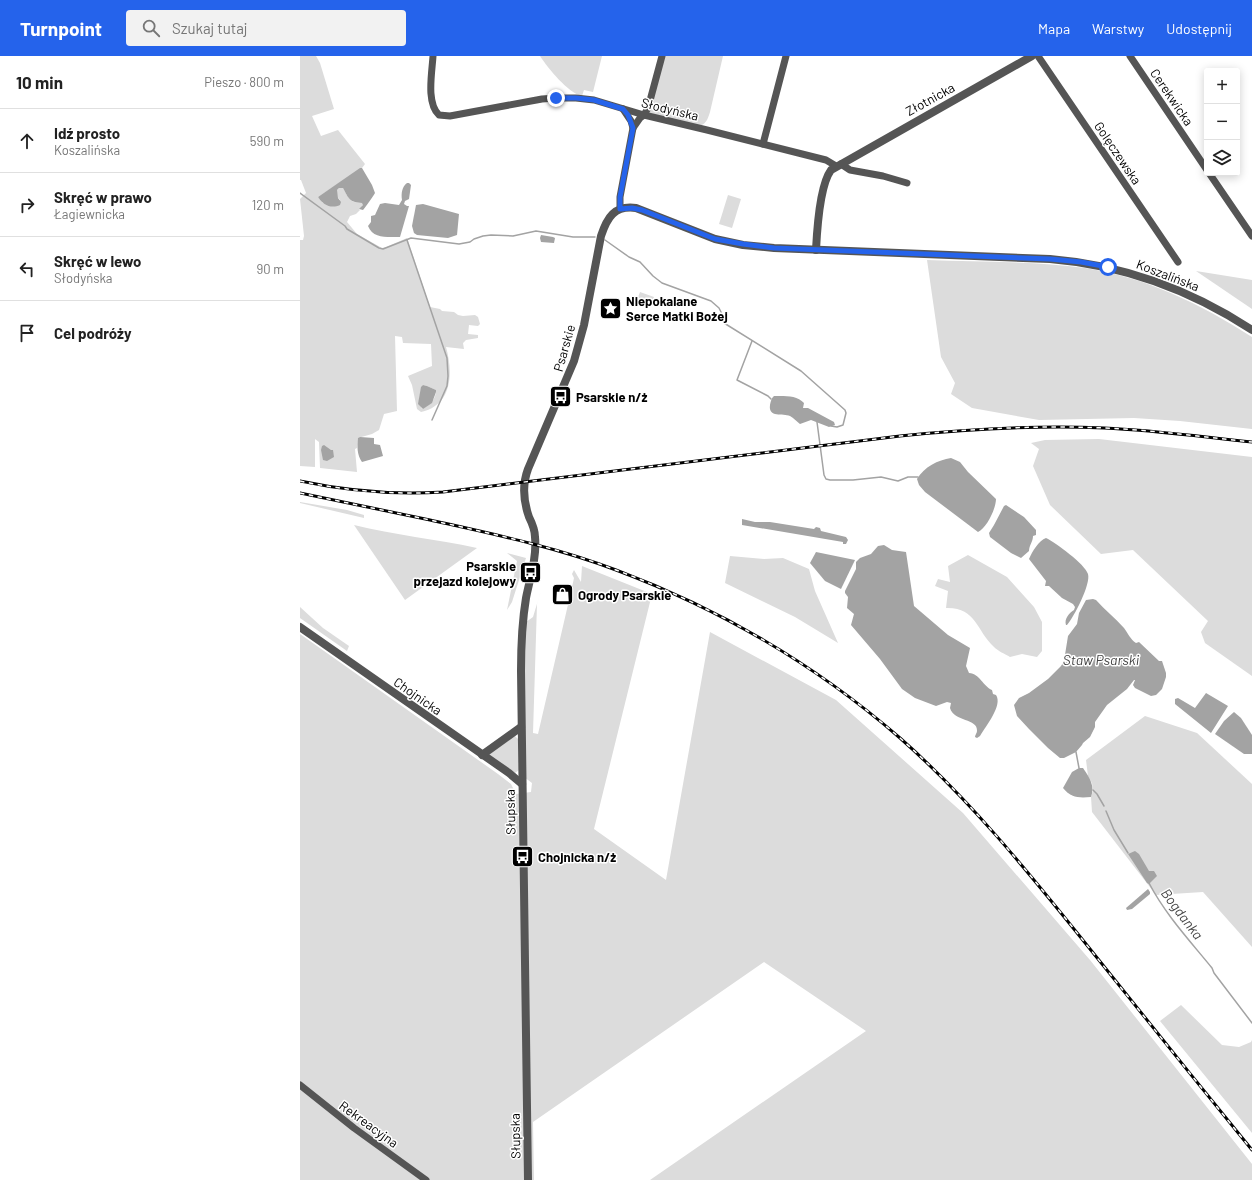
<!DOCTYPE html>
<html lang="pl">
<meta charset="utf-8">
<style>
:root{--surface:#fff;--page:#f2f2f2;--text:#222;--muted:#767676;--line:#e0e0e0;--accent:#2563eb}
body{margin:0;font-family:Barlow,sans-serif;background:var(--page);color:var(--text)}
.controls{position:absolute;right:12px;top:12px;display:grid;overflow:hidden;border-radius:4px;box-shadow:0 2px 10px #0003}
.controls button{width:36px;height:36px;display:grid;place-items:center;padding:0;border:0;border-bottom:1px solid var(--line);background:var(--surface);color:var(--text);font:20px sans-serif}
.stop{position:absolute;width:12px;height:12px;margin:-9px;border:3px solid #2563eb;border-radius:50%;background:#fff}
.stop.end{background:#2563eb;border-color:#fff;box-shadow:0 1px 4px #0008}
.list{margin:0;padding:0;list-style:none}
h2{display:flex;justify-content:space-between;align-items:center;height:52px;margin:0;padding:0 16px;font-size:17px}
h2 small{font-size:13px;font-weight:400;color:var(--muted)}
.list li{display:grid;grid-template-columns:26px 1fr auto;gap:12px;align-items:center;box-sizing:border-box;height:64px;padding:0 16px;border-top:1px solid var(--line)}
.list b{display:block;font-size:15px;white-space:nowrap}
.list p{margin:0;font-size:13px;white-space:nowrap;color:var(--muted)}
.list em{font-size:13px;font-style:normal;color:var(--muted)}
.icon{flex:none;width:22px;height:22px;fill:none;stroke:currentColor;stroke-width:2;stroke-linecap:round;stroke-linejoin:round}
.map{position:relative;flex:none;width:952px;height:1124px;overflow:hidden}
header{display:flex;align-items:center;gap:24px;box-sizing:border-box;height:56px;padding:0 20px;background:var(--accent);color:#fff}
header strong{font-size:19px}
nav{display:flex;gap:22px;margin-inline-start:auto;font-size:14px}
.search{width:280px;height:36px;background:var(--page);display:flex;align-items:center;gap:10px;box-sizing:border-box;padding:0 14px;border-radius:4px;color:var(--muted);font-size:15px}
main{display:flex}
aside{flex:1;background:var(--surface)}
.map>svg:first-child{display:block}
.green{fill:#dcdcdc;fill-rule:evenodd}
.water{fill:#a3a3a3}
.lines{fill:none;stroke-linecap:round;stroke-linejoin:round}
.stream{stroke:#a3a3a3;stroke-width:1.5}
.minor{stroke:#555;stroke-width:7}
.tertiary{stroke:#555;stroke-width:8}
.rail-casing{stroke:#000;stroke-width:3}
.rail{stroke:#fff;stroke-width:1.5;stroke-dasharray:4.5;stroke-linecap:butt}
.route{stroke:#2563eb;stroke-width:5}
.labels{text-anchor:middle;stroke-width:3;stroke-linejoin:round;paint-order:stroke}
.street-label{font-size:13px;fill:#000;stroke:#fff}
.poi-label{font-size:13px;font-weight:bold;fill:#000;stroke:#fff;text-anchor:start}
.water-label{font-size:14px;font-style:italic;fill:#444;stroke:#fff}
</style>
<header>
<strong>Turnpoint</strong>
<div class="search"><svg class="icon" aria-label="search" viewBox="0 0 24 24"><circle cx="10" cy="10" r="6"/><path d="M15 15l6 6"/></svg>Szukaj tutaj</div>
<nav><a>Mapa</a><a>Warstwy</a><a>Udostępnij</a></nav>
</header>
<main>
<aside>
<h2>10 min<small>Pieszo · 800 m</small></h2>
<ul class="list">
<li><svg class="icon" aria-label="ahead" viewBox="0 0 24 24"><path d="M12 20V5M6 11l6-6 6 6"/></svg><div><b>Idź prosto</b><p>Koszalińska</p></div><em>590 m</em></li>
<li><svg class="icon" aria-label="right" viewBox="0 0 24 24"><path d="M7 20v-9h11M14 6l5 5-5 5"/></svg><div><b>Skręć w prawo</b><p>Łagiewnicka</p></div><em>120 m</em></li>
<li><svg class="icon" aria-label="left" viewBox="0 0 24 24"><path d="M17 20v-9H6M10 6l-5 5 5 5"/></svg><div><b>Skręć w lewo</b><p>Słodyńska</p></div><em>90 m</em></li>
<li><svg class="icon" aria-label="arrive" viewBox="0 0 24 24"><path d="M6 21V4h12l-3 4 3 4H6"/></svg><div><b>Cel podróży</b></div></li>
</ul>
</aside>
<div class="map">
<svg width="952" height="1124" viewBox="0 0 952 1124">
<rect width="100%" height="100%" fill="#fff"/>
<!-- green -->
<g class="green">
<path d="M0 0H16L20 7 34 53 12 60 21 80 38 74 65 108 62 112 18 141 23 147 40 144C37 141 37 138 37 134L39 132H43C49 143 50 147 63 147V149L59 154H60L56 158 50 160 47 166 57 178 82 192 86 191 107 182 130 251 140 253 142 255 154 256 158 259 163 260 175 259 178 261 180 268 178 270 169 269 168 278 178 279V282L166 284 163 287 164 293 146 291C153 316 153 349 121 356L117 353 112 329 108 320 132 310 131 288 103 287 102 281 95 280 97 355 84 358 79 374 72 378 58 382 57 392 55 393 57 416 20 412 19 386 15 383V411L0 410V184H3L4 180 0 143 6 137 1 124H0ZM123 329 127 330 136 334C136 344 130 348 122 353 119 345 120 336 123 329Z"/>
<path d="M240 0H302L293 36 284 34 282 40C268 37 248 12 240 0Z"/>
<path d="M363 0H423L410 56C408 62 407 67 400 70L349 59Z"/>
<path d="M428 139 441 143 432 172 419 168Z"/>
<path d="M627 204C679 206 733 205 785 212 845 221 901 248 952 281V373L880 365 834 362 739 364 672 352 651 338 655 327 641 301Z"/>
<path d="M896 215 952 224V253Z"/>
<path d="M340 236 354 241 351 249 337 244Z"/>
<path d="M799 383 952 401V620L905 587 901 576 908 565 833 494 801 498 750 449 733 410 739 393 731 387 745 384Z"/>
<path d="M0 446 47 454 64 459V462L0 447Z"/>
<path d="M54 469C94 479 136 483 177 492L105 544Z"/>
<path d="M207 497 226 502 212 546 207 554 217 505Z"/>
<path d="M668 499 707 521 734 551 742 566V595L737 601 722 598 710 601C705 598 698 595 694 591 676 574 676 551 646 552L648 535 635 530 638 523 650 526 648 510Z"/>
<path d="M430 500 464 503 483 502 509 513 515 535 538 587 495 561 425 527Z"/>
<path d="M282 510 352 538 294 773 366 824 410 576 536 644 663 757 790 904 952 1108V1124H350L566 975 464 906 233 1066 234 1124H0V578L198 718 211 728 216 738 231 736 232 727 224 721 223 614 226 566 233 561 243 528 237 548 233 677 238 678 270 540 274 522 272 518 274 514 281 526Z"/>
<path d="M0 551 23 572 49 590 47 595 0 562Z"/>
<path d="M845 660 897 677 952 728V891L903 836 856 839 792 756 791 741 793 735 792 727 788 720 786 704Z"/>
<path d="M215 680 218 683 219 714 215 717 189 699 190 697Z"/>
<path d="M881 949 922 989 939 991 951 986 952 984V1077L860 965Z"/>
</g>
<!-- water -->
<g class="water">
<path d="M62 112 72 129 75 137C74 139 65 152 63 154L59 153 63 149 62 147C49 146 49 143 43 132H39L37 134 38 142 41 146 40 149C31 153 23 149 18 141L60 112Z"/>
<path d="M107 127H109L111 129 109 143 105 145 104 148 107 150H109L100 181C88 181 73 183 68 170L71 166V160L75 159 80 148 85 147 99 149 102 144C101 137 102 131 107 127Z"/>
<path d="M123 148 159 158 157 179 148 182 117 179 114 177 112 170 116 149Z"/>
<path d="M241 179 253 181 255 182 254 187 241 186 240 182Z"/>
<path d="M123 329 127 330 136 334V336L132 347 123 353 118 348 121 331Z"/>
<path d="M474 340C484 340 497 339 504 347L503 352H508L534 366 535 369 529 371 511 364 500 368C496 365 494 362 490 360 483 357 468 362 470 349 471 345 471 343 474 340Z"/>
<path d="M60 381 74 382V388L80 389 83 400 62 406C57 399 57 390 58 382Z"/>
<path d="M24 389 31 394H33L34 401 27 405 23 404 21 394 22 390Z"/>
<path d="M651 402 660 406 668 416 696 443C696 452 687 472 678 476L625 436 619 429 617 423C624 411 638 404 651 402Z"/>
<path d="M706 449 724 461 736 474V479L733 480C733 486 729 489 729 495L721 502 711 497 690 481 689 477 694 469 704 450Z"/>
<path d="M442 463 455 466H470L514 473 516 471 520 472 521 475 546 481 548 484 546 488H543V486L442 469Z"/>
<path d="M746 482C756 487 785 508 788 518 791 528 774 561 767 569H766C764 563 769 557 774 554L775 551 773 548 762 542 749 530H745L746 525 729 503C732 496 739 484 746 482Z"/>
<path d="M584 489 592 494 606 496 614 550 648 579 670 592 666 610 669 617C680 618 683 630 692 634L693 638 696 639C703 649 686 670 680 680L677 682 675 681C675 679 677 677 677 675 678 662 654 666 650 652L651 647 647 646 636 650 615 642 602 633 580 603 551 569 554 558 547 552 548 541 545 537V535L556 513V506L560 502 571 498 578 490Z"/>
<path d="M516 496 555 504 541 533 525 525 510 507Z"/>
<path d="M793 543 796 544C805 554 815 562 824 572 828 577 830 583 836 587L839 586 859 605H862L866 617V621L862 633 856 639 851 640 835 632 833 629 835 624H834L827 633 807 649 795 666V671L790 681 783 687 782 689 776 696 764 702H760L748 692 729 673 717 660 714 649 719 642 729 637 748 623 761 610 764 605 768 580 777 568 779 557 786 544Z"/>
<path d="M906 637 928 650 911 677 875 648V643L878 642 895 652Z"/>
<path d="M934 656 941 662 952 679V698H944L915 678 924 665Z"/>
<path d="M779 712H783C790 722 795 730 791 741 779 742 771 742 763 732L772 716Z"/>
<path d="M835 795 839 798 849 815H854L857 820 849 828 847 827 828 798Z"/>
<path d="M848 833 850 836V838L832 853 827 854 826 852Z"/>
</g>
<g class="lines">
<!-- stream -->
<g class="stream">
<path d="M0 137 45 170 47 173 79 192 83 193 111 182 159 188 170 186 174 183 183 180 191 179 213 180 236 175 273 181H295"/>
<path d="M107 184 147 302 148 320 147 330 132 364"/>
<path d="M305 184 329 201 340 206 353 220 362 227 411 245 419 252 422 258 424 267 501 315 545 354 546 357 543 369 537 371 531 370"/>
<path d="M452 285 437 324 468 340 471 343"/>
<path d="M517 366 524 419 526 423 530 424H553L581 421 598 425 608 421H618"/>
<path d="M776 696 779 712"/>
<path d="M793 734 797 738 804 750"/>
<path d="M806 755 814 774 828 797"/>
<path d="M849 827C865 858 890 885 912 912L914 917 952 967"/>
</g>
<!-- minor -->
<g class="minor">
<path d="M133 0C132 17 126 47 139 59L150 60 242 43 256 42H276L294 44 344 59 407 74 526 104 536 110"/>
<path d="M738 0 878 206"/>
<path d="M830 0 907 114"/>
<path d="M323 53 331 65 333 72"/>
<path d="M463 88 486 0"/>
<path d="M541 108 550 114 583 120 607 127"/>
<path d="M909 117 952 180"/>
<path d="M320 153V141L333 72 340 62 344 59 348 52 362 0"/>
<path d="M0 1029 54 1072 126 1124"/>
</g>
<!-- tertiary -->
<g class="tertiary">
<path d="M516 194C517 174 520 129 531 114L732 0"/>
<path d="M0 571 209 717 222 728"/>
<path d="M182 699 221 671"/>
<path d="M228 1124 221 615C221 591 222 566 226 542 230 522 237 501 235 481 235 474 232 467 229 461 223 444 222 429 228 413L274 305 284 269 301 180C307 162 314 149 336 152L415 183 443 189 474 192 750 203C823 209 891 234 952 274"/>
</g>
<defs>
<g id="rail">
<path d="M0 425C47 435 95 439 143 436L600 380C668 373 736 369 804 372 853 374 903 381 952 386"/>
<path d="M0 437C43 446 87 455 130 464 193 478 256 491 316 514 420 553 516 609 600 682 668 742 725 812 782 883 838 953 895 1024 952 1094"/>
</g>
</defs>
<!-- rail casing -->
<use href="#rail" class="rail-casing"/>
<!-- rail -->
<use href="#rail" class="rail"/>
</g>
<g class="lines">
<!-- route -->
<path class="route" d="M256 42H276L294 44 323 53 328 59 333 72 320 141V153L332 152 342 154 415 183 443 188 474 192 750 203 781 206 808 211"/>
</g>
<!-- icons -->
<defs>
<symbol id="sight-square" viewBox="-11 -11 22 22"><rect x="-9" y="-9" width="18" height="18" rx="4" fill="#000" stroke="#fff"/><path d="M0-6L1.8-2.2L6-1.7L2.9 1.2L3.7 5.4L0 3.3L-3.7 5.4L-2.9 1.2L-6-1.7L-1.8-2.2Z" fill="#fff"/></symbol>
<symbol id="bus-square" viewBox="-11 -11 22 22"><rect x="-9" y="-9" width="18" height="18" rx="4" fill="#000" stroke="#fff"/><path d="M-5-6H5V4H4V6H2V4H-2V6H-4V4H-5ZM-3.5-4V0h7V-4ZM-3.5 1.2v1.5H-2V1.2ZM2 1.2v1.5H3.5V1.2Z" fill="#fff"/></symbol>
<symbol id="shop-square" viewBox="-11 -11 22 22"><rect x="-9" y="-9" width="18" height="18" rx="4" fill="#000" stroke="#fff"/><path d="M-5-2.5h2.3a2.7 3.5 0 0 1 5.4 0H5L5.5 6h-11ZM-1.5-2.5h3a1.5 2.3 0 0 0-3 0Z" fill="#fff"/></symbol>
</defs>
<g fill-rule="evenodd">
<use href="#sight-square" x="298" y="240" width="25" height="25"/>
<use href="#bus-square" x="248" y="328" width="25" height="25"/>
<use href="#bus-square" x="218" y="504" width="25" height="25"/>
<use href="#shop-square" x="250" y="526" width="25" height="25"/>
<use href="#bus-square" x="210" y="788" width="25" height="25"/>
</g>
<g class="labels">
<!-- street labels -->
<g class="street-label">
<text transform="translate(872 41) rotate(56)" y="5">Cerekwicka</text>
<text transform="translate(630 43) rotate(-29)" y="5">Złotnicka</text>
<text transform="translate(370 53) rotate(14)" y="5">Słodyńska</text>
<text transform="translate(818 97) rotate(56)" y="5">Golęczewska</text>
<text transform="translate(868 219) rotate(21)" y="5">Koszalińska</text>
<text transform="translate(264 292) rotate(-74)" y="5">Psarskie</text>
<text transform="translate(118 640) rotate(35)" y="5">Chojnicka</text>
<text transform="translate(210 756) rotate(-91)" y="5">Słupska</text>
<text transform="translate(69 1068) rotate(36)" y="5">Rekreacyjna</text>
<text transform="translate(215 1080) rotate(-91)" y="5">Słupska</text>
</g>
<!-- poi labels -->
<g class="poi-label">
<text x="326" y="250">Niepokalane<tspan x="326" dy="15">Serce Matki Bożej</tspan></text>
<text x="276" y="346">Psarskie n/ż</text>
<text x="216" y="515" text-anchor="end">Psarskie<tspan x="216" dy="15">przejazd kolejowy</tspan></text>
<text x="278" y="544">Ogrody Psarskie</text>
<text x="238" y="806">Chojnicka n/ż</text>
</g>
<!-- water labels -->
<g class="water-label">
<text x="801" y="609">Staw Psarski</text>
<text transform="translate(882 858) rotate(53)" y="5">Bogdanka</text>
</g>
</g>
</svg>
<div class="controls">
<button>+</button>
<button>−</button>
<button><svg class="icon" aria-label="layers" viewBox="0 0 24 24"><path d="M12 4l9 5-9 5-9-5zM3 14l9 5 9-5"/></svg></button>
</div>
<div class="stop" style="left:808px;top:211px"></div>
<div class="stop end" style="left:256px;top:42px"></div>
</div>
</main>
